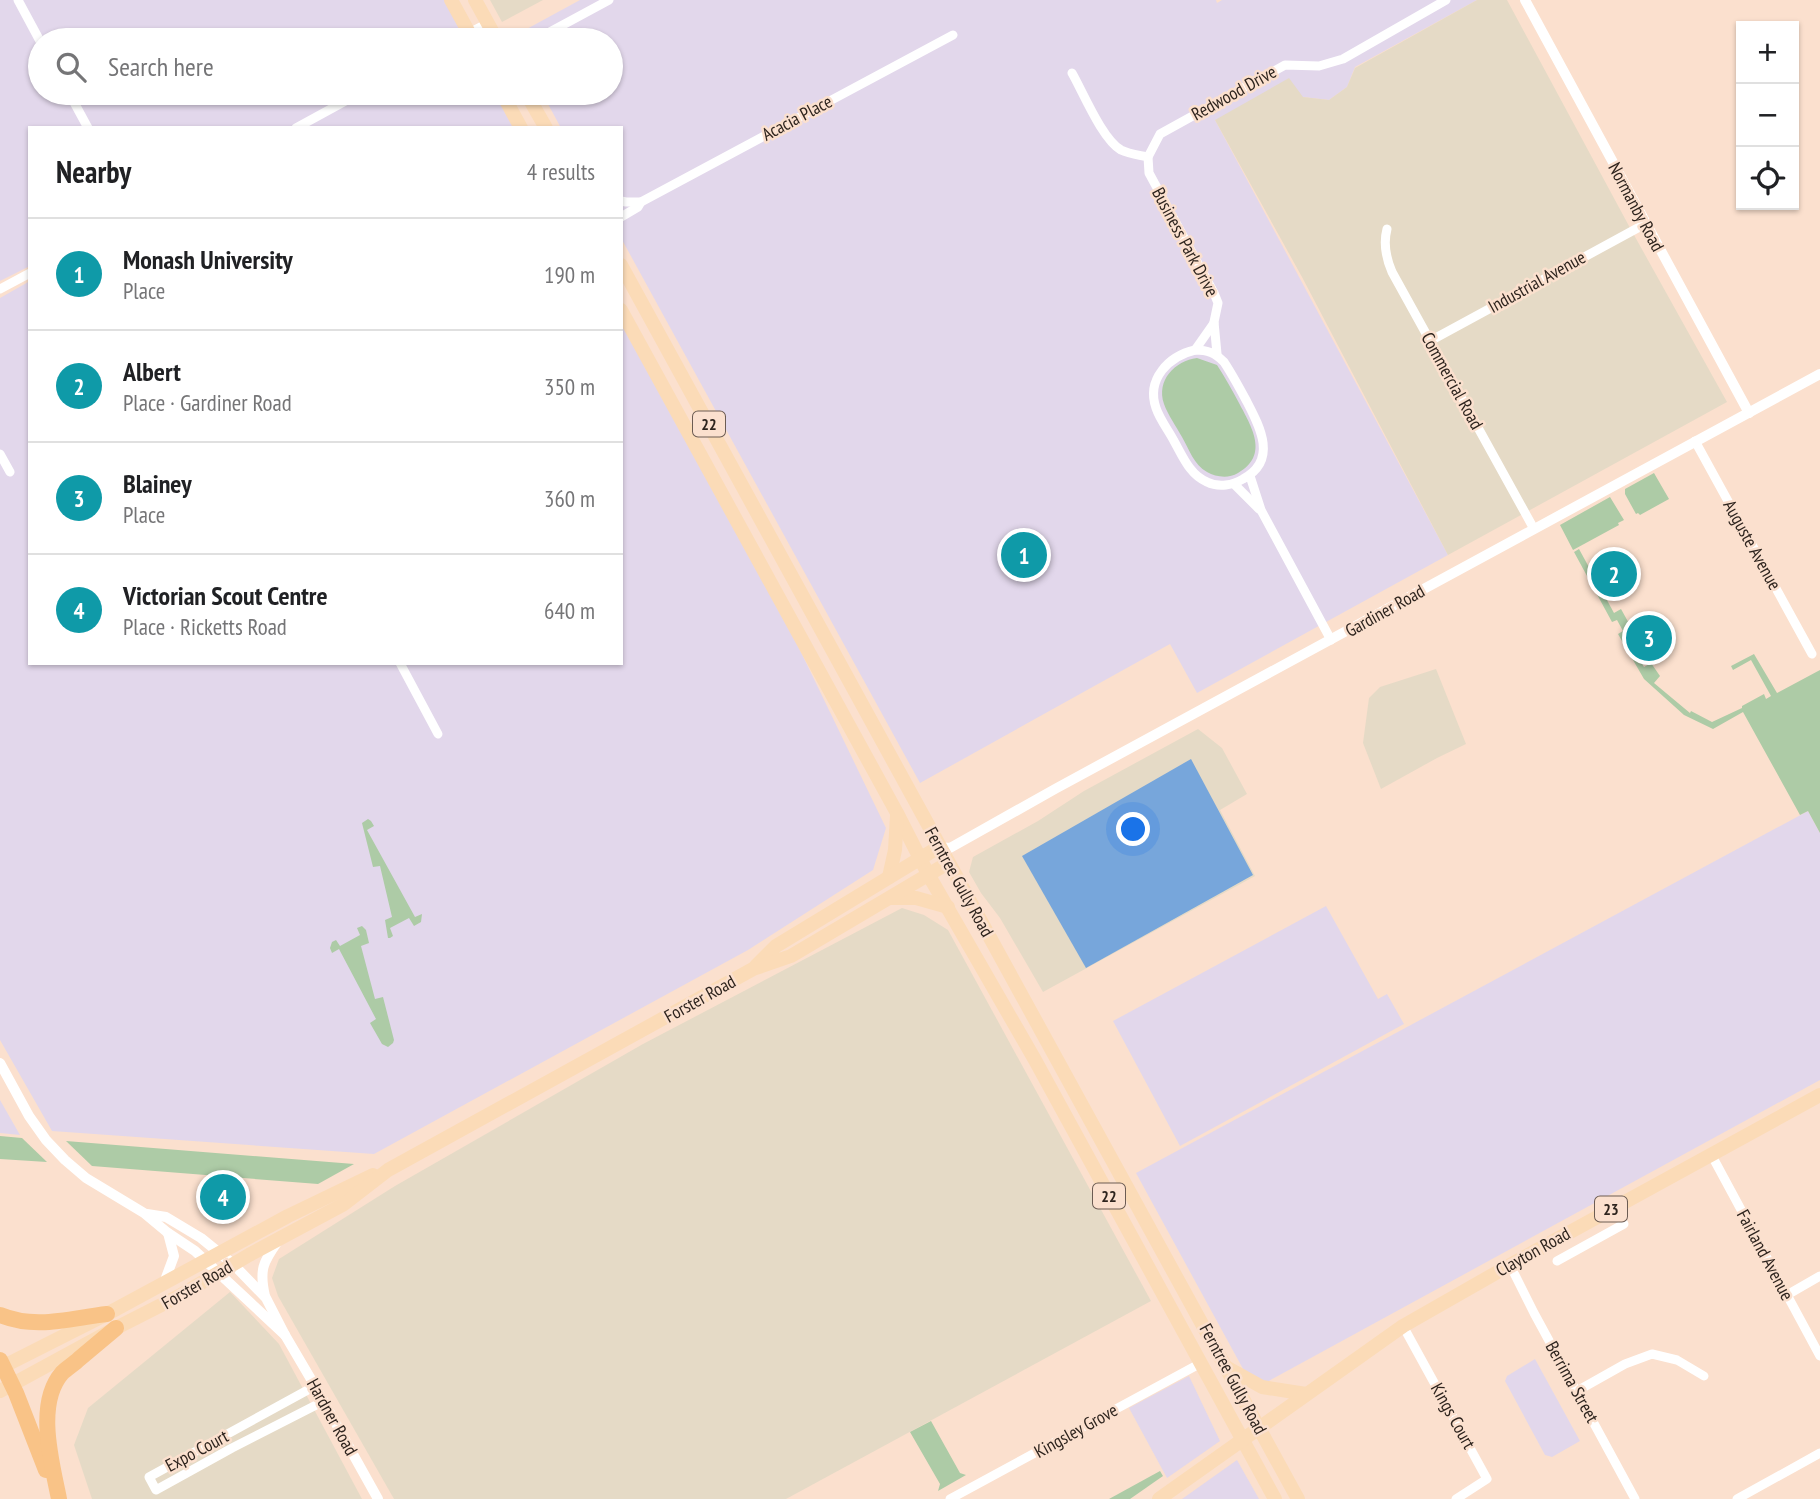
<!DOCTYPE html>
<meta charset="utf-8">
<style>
:root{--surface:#fff;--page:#f6f6f6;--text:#202124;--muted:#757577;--line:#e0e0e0;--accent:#1a73e8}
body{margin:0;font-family:"PT Sans Narrow",sans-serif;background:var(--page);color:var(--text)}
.controls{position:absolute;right:21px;top:21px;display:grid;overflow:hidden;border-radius:0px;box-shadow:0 2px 5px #0004}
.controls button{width:63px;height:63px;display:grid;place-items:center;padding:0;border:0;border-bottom:2px solid var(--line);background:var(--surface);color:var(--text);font:35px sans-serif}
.you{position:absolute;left:1134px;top:830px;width:24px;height:24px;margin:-18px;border:5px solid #fff;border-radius:50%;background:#1a73e8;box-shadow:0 0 0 10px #1a73e833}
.badge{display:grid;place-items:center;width:46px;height:46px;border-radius:50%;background:var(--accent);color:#fff;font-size:23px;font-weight:700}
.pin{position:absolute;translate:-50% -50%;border:4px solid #fff;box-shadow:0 2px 7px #0006}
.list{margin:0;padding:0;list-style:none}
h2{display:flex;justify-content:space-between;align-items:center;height:91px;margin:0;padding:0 28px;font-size:30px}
h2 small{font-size:23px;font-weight:400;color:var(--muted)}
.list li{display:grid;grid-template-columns:46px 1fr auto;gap:21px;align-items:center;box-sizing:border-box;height:112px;padding:0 28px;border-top:2px solid var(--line)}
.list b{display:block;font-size:26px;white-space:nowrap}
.list p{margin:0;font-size:23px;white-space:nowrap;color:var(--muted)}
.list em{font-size:23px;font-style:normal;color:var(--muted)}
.icon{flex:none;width:38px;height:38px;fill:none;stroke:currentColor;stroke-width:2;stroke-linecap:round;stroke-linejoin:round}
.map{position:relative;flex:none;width:1820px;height:1499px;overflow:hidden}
.search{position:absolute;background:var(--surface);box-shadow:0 2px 5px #0004;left:28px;top:28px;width:595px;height:77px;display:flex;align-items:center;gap:18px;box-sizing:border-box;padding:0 24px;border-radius:38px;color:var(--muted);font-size:26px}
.panel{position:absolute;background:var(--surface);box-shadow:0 2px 5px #0004;left:28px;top:126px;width:595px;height:539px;border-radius:0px}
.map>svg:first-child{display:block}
.commercial{fill:#e2d7eb}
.industrial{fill:#e5dac6}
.green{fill:#adcba6}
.water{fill:#77a6db}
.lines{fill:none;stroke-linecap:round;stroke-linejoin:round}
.minor{stroke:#fff;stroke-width:9}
.tertiary{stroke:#fff;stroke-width:10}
.primary{stroke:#fbdbb7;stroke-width:14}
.motorway{stroke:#f9c387;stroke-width:16}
.labels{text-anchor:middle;stroke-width:5;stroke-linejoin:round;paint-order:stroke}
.shield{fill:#fbe0ce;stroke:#6c5c53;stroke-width:2}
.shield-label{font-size:16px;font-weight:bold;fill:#2e241e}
.street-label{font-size:18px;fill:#2e241e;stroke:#fbe0ce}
</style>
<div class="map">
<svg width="1820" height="1499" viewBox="0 0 1820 1499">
<rect width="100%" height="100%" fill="#fbe0ce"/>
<!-- commercial -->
<g class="commercial">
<path d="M0 0H451L473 40H40V93H358L293 128H30V266L0 281Z"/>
<path d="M580 0H1216L1217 3 1222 0H1477L1355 67 1347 87 1329 100 1303 97 1215 120 1448 555 1197 693 1170 644 920 783 621 238V128H561L542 93H611V40H513L512 37Z"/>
<path d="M363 93H501L520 128H301Z"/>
<path d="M30 281V663H621V317L799 648 886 828 873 870 748 950 374 1154 52 1131 0 1040V298Z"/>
<path d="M1808 811 1820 833V1080L1254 1389 1136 1173Z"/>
<path d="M1326 906 1378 999 1387 994 1404 1024 1180 1146 1113 1021Z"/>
<path d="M0 1100 20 1135 0 1133Z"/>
<path d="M1535 1359 1580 1441 1552 1457 1545 1455 1505 1381 1507 1376Z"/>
<path d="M1189 1376 1220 1441 1167 1478 1129 1408Z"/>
<path d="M1237 1460 1259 1499H1182Z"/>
</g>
<!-- industrial -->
<g class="industrial">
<path d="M490 0H543L502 22Z"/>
<path d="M1477 0H1507L1629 226 1727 402 1448 555 1302 277 1215 120 1289 78 1303 97 1329 100 1347 87 1355 68Z"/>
<path d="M1436 669 1466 744 1437 758 1381 789 1363 743 1369 698 1380 687Z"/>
<path d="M1198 729 1222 748 1247 794 1220 810 1255 876 1043 992 1000 918 981 893 969 872 973 857 1038 821 1084 791Z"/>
<path d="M902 908 924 915 948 930 1151 1301 786 1499H394L278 1296 272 1278 279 1259 395 1186 643 1044Z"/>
<path d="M230 1292 279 1344 362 1499H92L74 1445 88 1408Z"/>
</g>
<!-- green -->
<g class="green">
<path d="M1197 358 1217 365C1225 377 1232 390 1239 403 1251 426 1270 455 1238 473 1228 479 1216 477 1207 472 1194 465 1189 449 1182 437 1176 426 1168 415 1164 404 1156 380 1175 361 1197 358Z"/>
<path d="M1654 473 1669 499 1640 515 1638 513 1636 514 1625 494V489Z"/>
<path d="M1610 497 1624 520 1618 523 1619 525 1573 550 1560 525Z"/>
<path d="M1579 549 1614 613 1621 609 1631 627 1623 632 1644 667 1651 663 1660 676 1654 683 1690 713 1691 711 1712 722 1742 708V706L1764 694 1766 699 1771 696 1751 660 1733 670 1731 666 1754 654 1777 693 1820 670V833L1808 811 1800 815 1743 712 1713 729 1684 715 1644 679 1618 634 1623 631 1617 620 1612 622 1574 552Z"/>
<path d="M368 819 371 821 374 826 367 830 415 917 422 914 421 922 414 926 409 918 390 928 393 936 390 938H388L385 920 392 917 380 866 373 867 362 823Z"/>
<path d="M362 926 366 930 369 943 361 946 375 999 383 997 394 1040 393 1043 388 1047 382 1044 370 1023 376 1019 339 949 332 953 330 948 332 942 336 940 340 946 360 935 357 928Z"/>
<path d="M0 1136 22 1138 47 1162 0 1159Z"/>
<path d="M66 1141 354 1164 318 1184 92 1166Z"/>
<path d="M931 1421 960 1473 966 1475 938 1491 940 1484 910 1432Z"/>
<path d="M1160 1471 1163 1476 1130 1499H1109Z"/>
</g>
<!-- water -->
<path class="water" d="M1191 759 1253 875 1086 968 1022 856Z"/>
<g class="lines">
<!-- minor -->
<g class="minor">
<path d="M18 0 40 41"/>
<path d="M456 40 488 23"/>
<path d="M535 40 609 0"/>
<path d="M1072 73C1083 92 1102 139 1121 150 1129 154 1139 155 1148 157L1149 173 1214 293 1218 303 1214 322 1217 354"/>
<path d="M69 93 88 128"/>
<path d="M296 128 360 93"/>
<path d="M1148 157 1160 134 1285 65 1319 66 1343 59 1446 0"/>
<path d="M621 201 626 202H641"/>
<path d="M621 217 638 207 641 202 953 35"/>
<path d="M1387 229C1383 244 1386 258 1392 272L1534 529"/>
<path d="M0 289 30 273"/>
<path d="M1430 341 1645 224"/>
<path d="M1195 350C1208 350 1215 353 1224 362 1232 374 1239 387 1246 400 1259 425 1279 460 1243 479 1233 485 1219 488 1207 482 1190 475 1183 457 1174 441 1169 431 1160 420 1156 408 1146 379 1169 356 1195 350Z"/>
<path d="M1195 350 1214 323"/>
<path d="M1695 441 1812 654"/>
<path d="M0 454 10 472"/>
<path d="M1250 476 1261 510 1331 640"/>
<path d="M1234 484 1259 509"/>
<path d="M400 663 438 734"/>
<path d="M1711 1154 1820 1356"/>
<path d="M1557 1261 1624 1224 1615 1207"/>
<path d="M1510 1265 1534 1313 1635 1499"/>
<path d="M1787 1295 1820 1276"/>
<path d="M1403 1326 1487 1479 1456 1499"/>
<path d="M315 1386 149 1477 156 1490 232 1448 324 1401"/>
<path d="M1577 1391 1625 1364 1652 1354 1677 1360 1704 1376"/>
<path d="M950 1499 1201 1363"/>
<path d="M1737 1499 1820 1453"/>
</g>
<!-- tertiary -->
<g class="tertiary">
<path d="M1525 0 1749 413"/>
<path d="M939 847 950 848 1055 789 1820 374"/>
<path d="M0 1063 29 1116 46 1140 65 1160 86 1178 144 1213 168 1233 195 1251 285 1335"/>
<path d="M147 1214 166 1217 201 1238 233 1264 266 1298 285 1335 315 1386 378 1499"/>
<path d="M164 1283 174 1256 168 1233"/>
<path d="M265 1296C259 1270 263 1262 278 1241"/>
</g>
<!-- primary -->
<g class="primary">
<path d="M451 0 473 40"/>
<path d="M475 0 497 40"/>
<path d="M502 93 521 128"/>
<path d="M526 93 546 128"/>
<path d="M621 265 1298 1499"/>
<path d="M621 310 897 813 928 874 1035 1060 1275 1499"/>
<path d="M889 877 895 850 897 816"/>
<path d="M891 898H916L948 907"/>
<path d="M756 966 776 946 939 847"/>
<path d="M1226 1367 1262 1387 1306 1394"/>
<path d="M0 1368 107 1314 288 1216 373 1175"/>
<path d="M0 1391 116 1328 179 1296 249 1255 344 1204 388 1170 753 969 791 956 948 863"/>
<path d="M1159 1499 1403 1326 1510 1265 1820 1095"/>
</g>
<!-- motorway -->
<g class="motorway">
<path d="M0 1315C36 1330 71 1318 107 1314"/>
<path d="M0 1360 16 1393 46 1470"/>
<path d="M59 1499C52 1463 35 1404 62 1373 67 1368 74 1364 79 1359 91 1349 104 1338 116 1328"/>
</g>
</g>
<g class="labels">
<!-- shield labels -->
<g class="shield">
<rect x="693" y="411.5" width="32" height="25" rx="5"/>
<rect x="1093" y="1183.5" width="32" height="25" rx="5"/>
<rect x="1595" y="1196.5" width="32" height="25" rx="5"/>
</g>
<g class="shield-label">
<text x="709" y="430">22</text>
<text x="1109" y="1202">22</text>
<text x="1611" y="1215">23</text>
</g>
<!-- street labels -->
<g class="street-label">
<text transform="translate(1234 93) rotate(-29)" y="6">Redwood Drive</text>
<text transform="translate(797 118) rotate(-28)" y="6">Acacia Place</text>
<text transform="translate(1636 207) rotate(62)" y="6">Normanby Road</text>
<text transform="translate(1185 242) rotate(62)" y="6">Business Park Drive</text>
<text transform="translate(1537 282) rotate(-29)" y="6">Industrial Avenue</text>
<text transform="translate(1452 381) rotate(61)" y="6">Commercial Road</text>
<text transform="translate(1752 545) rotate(61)" y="6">Auguste Avenue</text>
<text transform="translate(1385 611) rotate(-29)" y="6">Gardiner Road</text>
<text transform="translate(959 882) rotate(61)" y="6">Ferntree Gully Road</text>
<text transform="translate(700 999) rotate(-29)" y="6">Forster Road</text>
<text transform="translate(1533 1252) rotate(-29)" y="6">Clayton Road</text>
<text transform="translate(1765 1255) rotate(62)" y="6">Fairland Avenue</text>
<text transform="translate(197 1285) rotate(-30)" y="6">Forster Road</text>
<text transform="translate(1233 1379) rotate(62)" y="6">Ferntree Gully Road</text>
<text transform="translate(1572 1382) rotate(61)" y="6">Berrima Street</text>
<text transform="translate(1453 1416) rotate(61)" y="6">Kings Court</text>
<text transform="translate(332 1417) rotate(61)" y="6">Hardner Road</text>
<text transform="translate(1076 1431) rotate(-29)" y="6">Kingsley Grove</text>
<text transform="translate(197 1451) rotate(-28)" y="6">Expo Court</text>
</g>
</g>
</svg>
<div class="controls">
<button>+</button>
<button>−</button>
<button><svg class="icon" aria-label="locate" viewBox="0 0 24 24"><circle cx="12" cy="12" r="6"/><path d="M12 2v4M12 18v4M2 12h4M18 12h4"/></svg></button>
</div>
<div class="you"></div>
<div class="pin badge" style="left:1024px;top:555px;background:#0f9aa8">1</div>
<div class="pin badge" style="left:1614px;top:574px;background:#0f9aa8">2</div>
<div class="pin badge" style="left:1649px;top:638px;background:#0f9aa8">3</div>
<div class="pin badge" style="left:223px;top:1197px;background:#0f9aa8">4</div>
<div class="search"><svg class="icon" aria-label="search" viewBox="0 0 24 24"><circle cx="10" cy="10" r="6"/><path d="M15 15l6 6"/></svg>Search here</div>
<section class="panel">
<h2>Nearby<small>4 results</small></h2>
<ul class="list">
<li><span class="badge" style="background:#0f9aa8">1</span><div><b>Monash University</b><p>Place</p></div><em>190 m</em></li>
<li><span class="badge" style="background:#0f9aa8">2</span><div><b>Albert</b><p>Place · Gardiner Road</p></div><em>350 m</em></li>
<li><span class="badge" style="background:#0f9aa8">3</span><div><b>Blainey</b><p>Place</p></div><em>360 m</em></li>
<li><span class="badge" style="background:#0f9aa8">4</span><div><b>Victorian Scout Centre</b><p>Place · Ricketts Road</p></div><em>640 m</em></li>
</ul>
</section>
</div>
